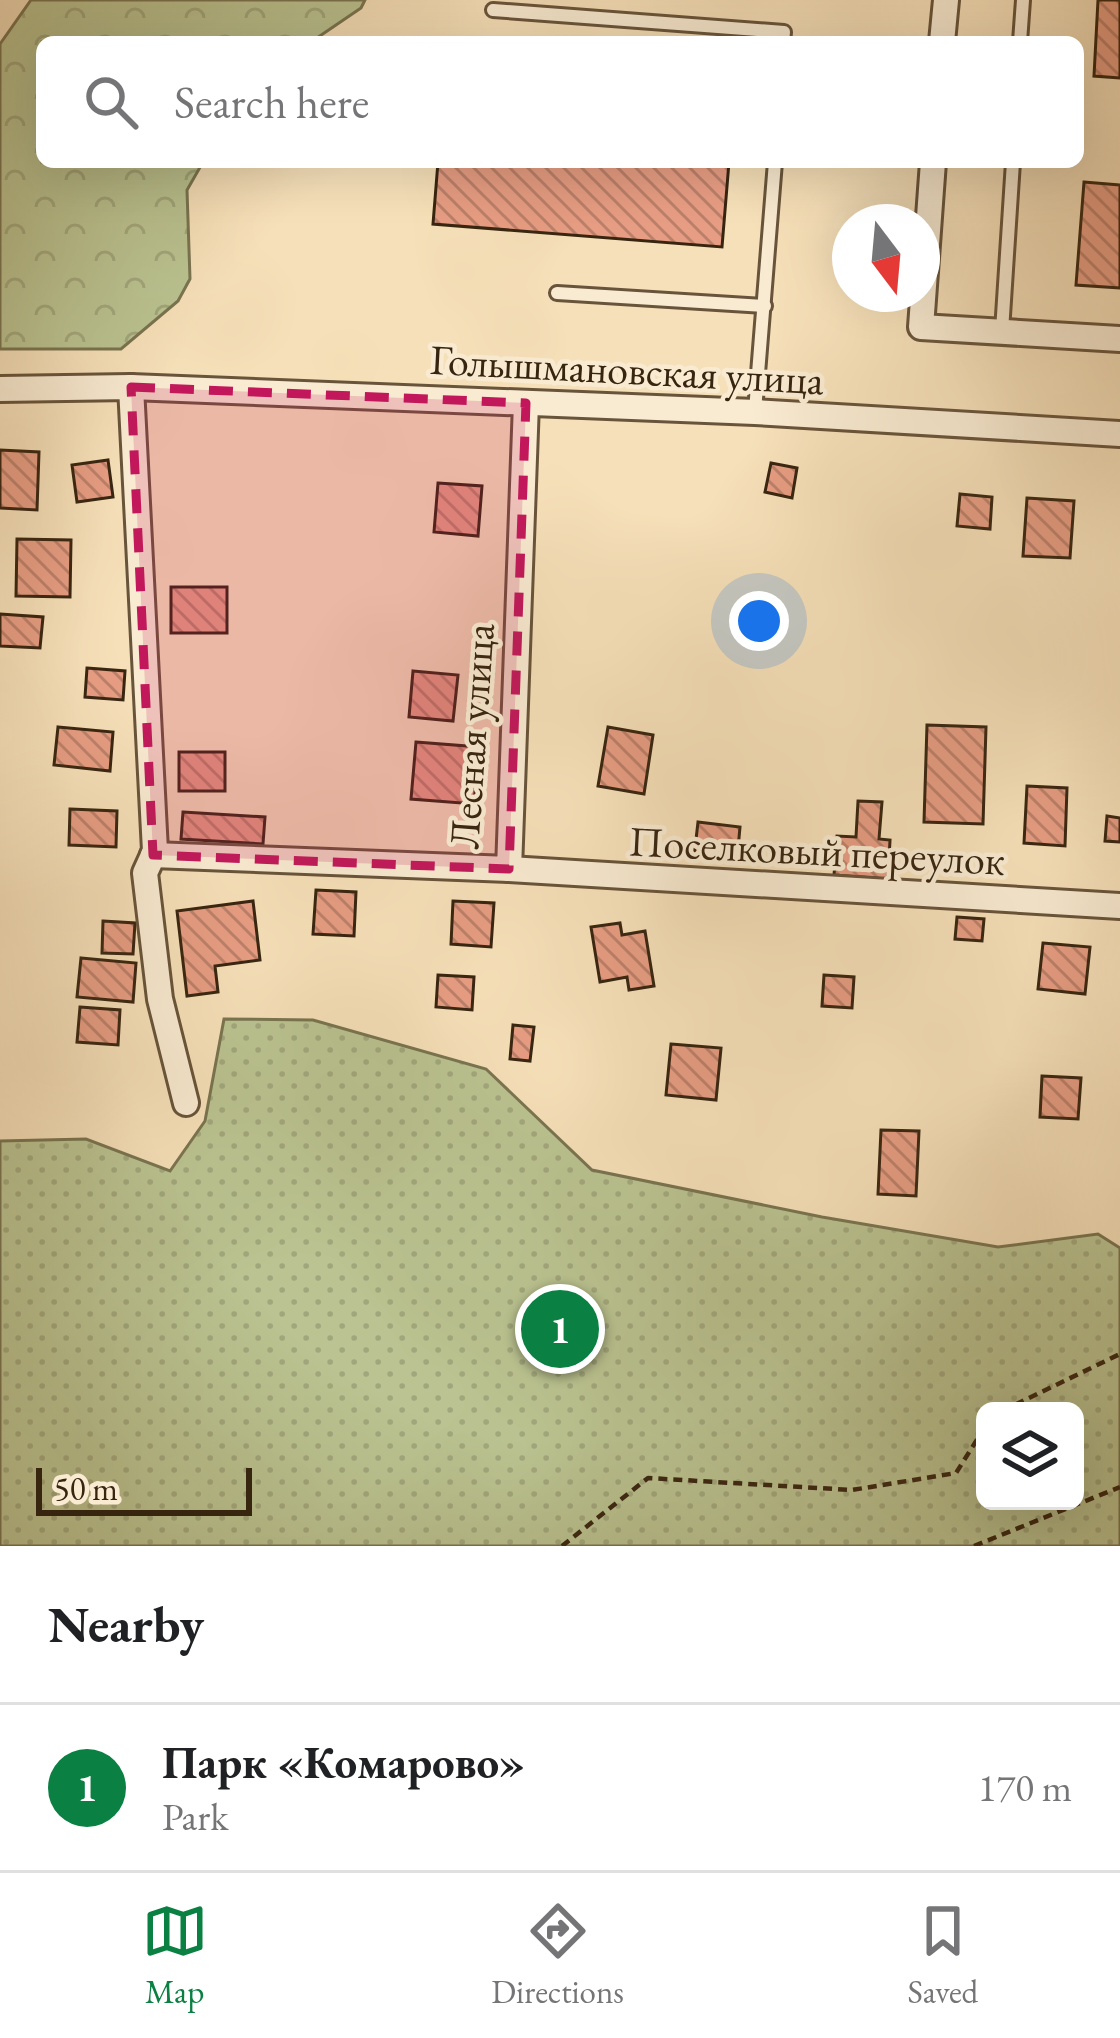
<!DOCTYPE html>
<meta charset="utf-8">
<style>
:root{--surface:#fff;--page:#f2f2f2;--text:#202124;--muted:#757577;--line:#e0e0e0;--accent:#0b8043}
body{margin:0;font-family:"EB Garamond",serif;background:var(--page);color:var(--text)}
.controls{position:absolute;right:36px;bottom:36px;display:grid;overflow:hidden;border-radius:18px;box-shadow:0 12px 48px #0002}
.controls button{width:108px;height:108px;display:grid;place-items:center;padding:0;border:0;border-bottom:3px solid var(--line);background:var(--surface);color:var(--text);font:60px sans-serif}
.compass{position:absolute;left:832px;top:204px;width:108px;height:108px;border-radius:50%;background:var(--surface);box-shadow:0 12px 48px #0002;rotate:164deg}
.scale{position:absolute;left:36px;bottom:30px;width:216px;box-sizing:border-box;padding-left:12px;border:6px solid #382510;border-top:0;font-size:33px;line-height:42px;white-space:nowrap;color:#382510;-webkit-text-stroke:9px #f9ebd2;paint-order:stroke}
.you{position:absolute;left:759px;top:621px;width:42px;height:42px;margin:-30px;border:9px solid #fff;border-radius:50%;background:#1a73e8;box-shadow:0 0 0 18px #1a73e833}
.badge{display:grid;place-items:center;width:78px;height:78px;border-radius:50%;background:var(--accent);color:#fff;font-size:39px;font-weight:700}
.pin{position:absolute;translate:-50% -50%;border:6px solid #fff;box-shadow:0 3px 12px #0006}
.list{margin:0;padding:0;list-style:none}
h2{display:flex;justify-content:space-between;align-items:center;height:156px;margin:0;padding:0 48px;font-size:51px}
h2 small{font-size:39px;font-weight:400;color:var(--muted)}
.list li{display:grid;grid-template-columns:78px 1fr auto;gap:36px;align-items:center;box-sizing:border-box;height:168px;padding:0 48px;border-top:3px solid var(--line)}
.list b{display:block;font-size:45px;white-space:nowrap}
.list p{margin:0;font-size:39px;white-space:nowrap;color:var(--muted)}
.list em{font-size:39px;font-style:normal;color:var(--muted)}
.icon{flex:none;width:66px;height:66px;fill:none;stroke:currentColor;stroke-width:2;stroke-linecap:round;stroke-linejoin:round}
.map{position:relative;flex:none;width:1120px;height:1546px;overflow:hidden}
.search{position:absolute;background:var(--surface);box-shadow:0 12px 48px #0002;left:36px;right:36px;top:36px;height:132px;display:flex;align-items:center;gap:30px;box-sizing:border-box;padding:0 42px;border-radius:18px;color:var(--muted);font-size:45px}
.sheet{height:324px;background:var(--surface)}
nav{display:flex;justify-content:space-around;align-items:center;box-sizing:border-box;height:168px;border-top:3px solid var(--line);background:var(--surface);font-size:33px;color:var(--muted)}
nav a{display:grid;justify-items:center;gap:6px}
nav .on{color:var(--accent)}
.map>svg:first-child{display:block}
.forest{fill:url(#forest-crowns);stroke:#797450;stroke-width:3}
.park{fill:url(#park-dots);stroke:#797450;stroke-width:3;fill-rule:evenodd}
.building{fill:url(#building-back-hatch);stroke:#382510;stroke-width:3}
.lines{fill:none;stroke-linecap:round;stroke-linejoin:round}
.lane-casing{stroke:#68543a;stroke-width:18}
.street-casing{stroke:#68543a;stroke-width:30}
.path{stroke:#382510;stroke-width:4.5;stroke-dasharray:9 6;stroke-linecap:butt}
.lane{stroke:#f9ebd2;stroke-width:12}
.street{stroke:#f9ebd2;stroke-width:24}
.marked{fill:#c2185b;fill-opacity:0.2;stroke:#c2185b;stroke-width:9;stroke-dasharray:24 15;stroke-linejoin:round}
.labels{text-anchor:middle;stroke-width:9;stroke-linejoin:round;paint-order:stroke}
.street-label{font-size:42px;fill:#382510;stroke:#f9ebd2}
</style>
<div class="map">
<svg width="1120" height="1546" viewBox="0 0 1120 1546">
<defs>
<pattern id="forest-crowns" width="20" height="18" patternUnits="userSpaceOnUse" patternTransform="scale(3)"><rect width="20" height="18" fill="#bac391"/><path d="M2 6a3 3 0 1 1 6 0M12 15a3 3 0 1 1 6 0" fill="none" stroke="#a1a77c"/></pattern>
<pattern id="park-dots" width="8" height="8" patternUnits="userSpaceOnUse" patternTransform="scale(3)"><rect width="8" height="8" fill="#bac391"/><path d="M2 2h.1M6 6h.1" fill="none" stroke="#a1a77c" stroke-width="1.8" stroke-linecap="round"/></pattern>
<pattern id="building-back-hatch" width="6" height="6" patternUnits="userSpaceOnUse" patternTransform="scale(3)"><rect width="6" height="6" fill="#e79d83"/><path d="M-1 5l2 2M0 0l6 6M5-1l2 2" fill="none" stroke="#bc806a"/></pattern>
</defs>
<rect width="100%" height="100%" fill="#f6e0b9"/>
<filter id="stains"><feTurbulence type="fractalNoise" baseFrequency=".00167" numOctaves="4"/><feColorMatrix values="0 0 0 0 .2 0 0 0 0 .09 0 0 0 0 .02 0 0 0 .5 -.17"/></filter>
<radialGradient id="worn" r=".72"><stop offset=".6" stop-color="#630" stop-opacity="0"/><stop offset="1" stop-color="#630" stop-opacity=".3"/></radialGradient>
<!-- forest -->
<path class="forest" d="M31 0H365L361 8 311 42H42V162H203L187 190 190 279 178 301 121 349H0V44Z"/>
<!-- park -->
<path class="park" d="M224 1019 313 1020 486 1069 592 1170 822 1217 998 1247 1098 1234 1120 1248V1546H0V1141L86 1139 170 1171 205 1121ZM985 1411H1075V1501H985Z"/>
<!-- building -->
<g class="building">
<path d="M1098 0H1120V78L1094 76Z"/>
<path d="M438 162H729L722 247 433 224Z"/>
<path d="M1084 182 1120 185V288L1076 285Z"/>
<path d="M0 450 39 452 37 510 0 508Z"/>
<path d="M108 460 113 497 77 502 72 465Z"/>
<path d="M771 463 797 468 792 498 765 492Z"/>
<path d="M438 483 482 486 478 536 434 532Z"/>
<path d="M960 494 992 497 990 529 957 526Z"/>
<path d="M1027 498 1074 501 1070 558 1023 556Z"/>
<path d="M17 539 71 540 70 597 16 596Z"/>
<rect x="171" y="587" width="56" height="46"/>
<path d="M0 614 43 617 40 648 0 646Z"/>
<path d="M87 668 125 671 123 700 85 697Z"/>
<path d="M413 671 458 675 453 721 409 717Z"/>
<path d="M927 725 986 727 983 824 924 822Z"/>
<path d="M58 727 113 732 110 771 54 765Z"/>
<path d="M608 727 653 735 644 794 598 786Z"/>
<path d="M416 742 479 747 474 804 411 799Z"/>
<rect x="179" y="752" width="46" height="39"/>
<path d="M1027 786 1067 788 1065 846 1024 843Z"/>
<path d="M858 801 882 802 879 839 890 840 888 879 834 875 837 836 856 837Z"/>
<path d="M70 809 117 811 116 847 69 845Z"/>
<path d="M183 812 265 817 263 844 181 839Z"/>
<path d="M1107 816 1120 818V842L1105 841Z"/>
<path d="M698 822 740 827 737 860 694 857Z"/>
<path d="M316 890 356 892 354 936 313 934Z"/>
<path d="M253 901 260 960 215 966 218 992 187 996 177 911Z"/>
<path d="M453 901 494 903 491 947 451 944Z"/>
<path d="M957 917 984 919 982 941 955 939Z"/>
<path d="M103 921 135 923 133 954 102 953Z"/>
<path d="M620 923 622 935 645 931 654 986 629 990 627 977 600 982 591 927Z"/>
<path d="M1043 943 1090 947 1085 994 1038 989Z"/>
<path d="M81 958 136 963 133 1002 77 997Z"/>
<path d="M438 975 474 977 472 1010 436 1007Z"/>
<path d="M824 975 854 977 852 1008 822 1006Z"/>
<path d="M80 1007 120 1010 118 1045 77 1042Z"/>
<path d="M513 1025 534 1027 530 1061 510 1059Z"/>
<path d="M671 1044 721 1048 716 1100 666 1095Z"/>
<path d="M1042 1076 1081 1078 1078 1119 1040 1117Z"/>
<path d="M881 1130 919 1131 916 1196 878 1194Z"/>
</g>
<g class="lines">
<defs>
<g id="lane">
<path d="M493 10 784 32 783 42"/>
<path d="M1020 42 1023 0"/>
<path d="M557 293 765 306"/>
<path d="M1002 331 1013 162"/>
<path d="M755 411 775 162"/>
</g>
<g id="street">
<path d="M942 42 946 0"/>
<path d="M933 162 921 327 1120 339"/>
<path d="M131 387 155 851 145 873 160 999 186 1103"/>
<path d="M0 389 131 387 755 412 1120 434"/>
<path d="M153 855 509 869 526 403"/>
<path d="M509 869 1120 906"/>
</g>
</defs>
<!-- lane casing -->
<use href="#lane" class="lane-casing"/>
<!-- street casing -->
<use href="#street" class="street-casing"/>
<!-- path -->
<g class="path">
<path d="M1002 1411 1120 1354"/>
<path d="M562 1546 648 1478 852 1490 956 1473 985 1427"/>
<path d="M974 1546 1120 1487"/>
</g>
<!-- lane -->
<use href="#lane" class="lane"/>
<!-- street -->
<use href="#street" class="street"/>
</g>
<!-- marked area -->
<path class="marked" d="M131 387 526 403 509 869 153 855Z"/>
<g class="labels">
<!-- street labels -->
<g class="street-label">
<text transform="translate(627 369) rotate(3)" y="15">Голышмановская улица</text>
<text transform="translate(471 736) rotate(-86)" y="15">Лесная улица</text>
<text transform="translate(817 850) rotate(3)" y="15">Поселковый переулок</text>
</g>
</g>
<rect width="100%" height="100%" filter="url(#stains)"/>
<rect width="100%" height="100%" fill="url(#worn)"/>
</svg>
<div class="controls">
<button><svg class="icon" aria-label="layers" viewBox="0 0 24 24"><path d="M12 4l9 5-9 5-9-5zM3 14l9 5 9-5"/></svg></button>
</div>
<svg class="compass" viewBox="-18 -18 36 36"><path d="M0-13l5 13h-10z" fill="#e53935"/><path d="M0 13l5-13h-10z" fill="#757577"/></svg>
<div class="scale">50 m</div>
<div class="you"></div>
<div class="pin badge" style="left:560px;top:1329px">1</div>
<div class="search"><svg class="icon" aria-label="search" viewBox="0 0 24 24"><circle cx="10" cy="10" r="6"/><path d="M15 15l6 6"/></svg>Search here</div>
</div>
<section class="sheet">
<h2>Nearby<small></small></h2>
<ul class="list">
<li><span class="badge">1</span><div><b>Парк «Комарово»</b><p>Park</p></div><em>170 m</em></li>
</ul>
</section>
<nav>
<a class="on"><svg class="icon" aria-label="map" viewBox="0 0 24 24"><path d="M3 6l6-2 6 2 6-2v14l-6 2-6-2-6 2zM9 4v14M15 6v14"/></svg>Map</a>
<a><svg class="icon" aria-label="directions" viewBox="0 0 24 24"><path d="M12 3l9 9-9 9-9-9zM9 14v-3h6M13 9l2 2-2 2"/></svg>Directions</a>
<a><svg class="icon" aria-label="saved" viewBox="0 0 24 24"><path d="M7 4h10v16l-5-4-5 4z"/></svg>Saved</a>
</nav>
